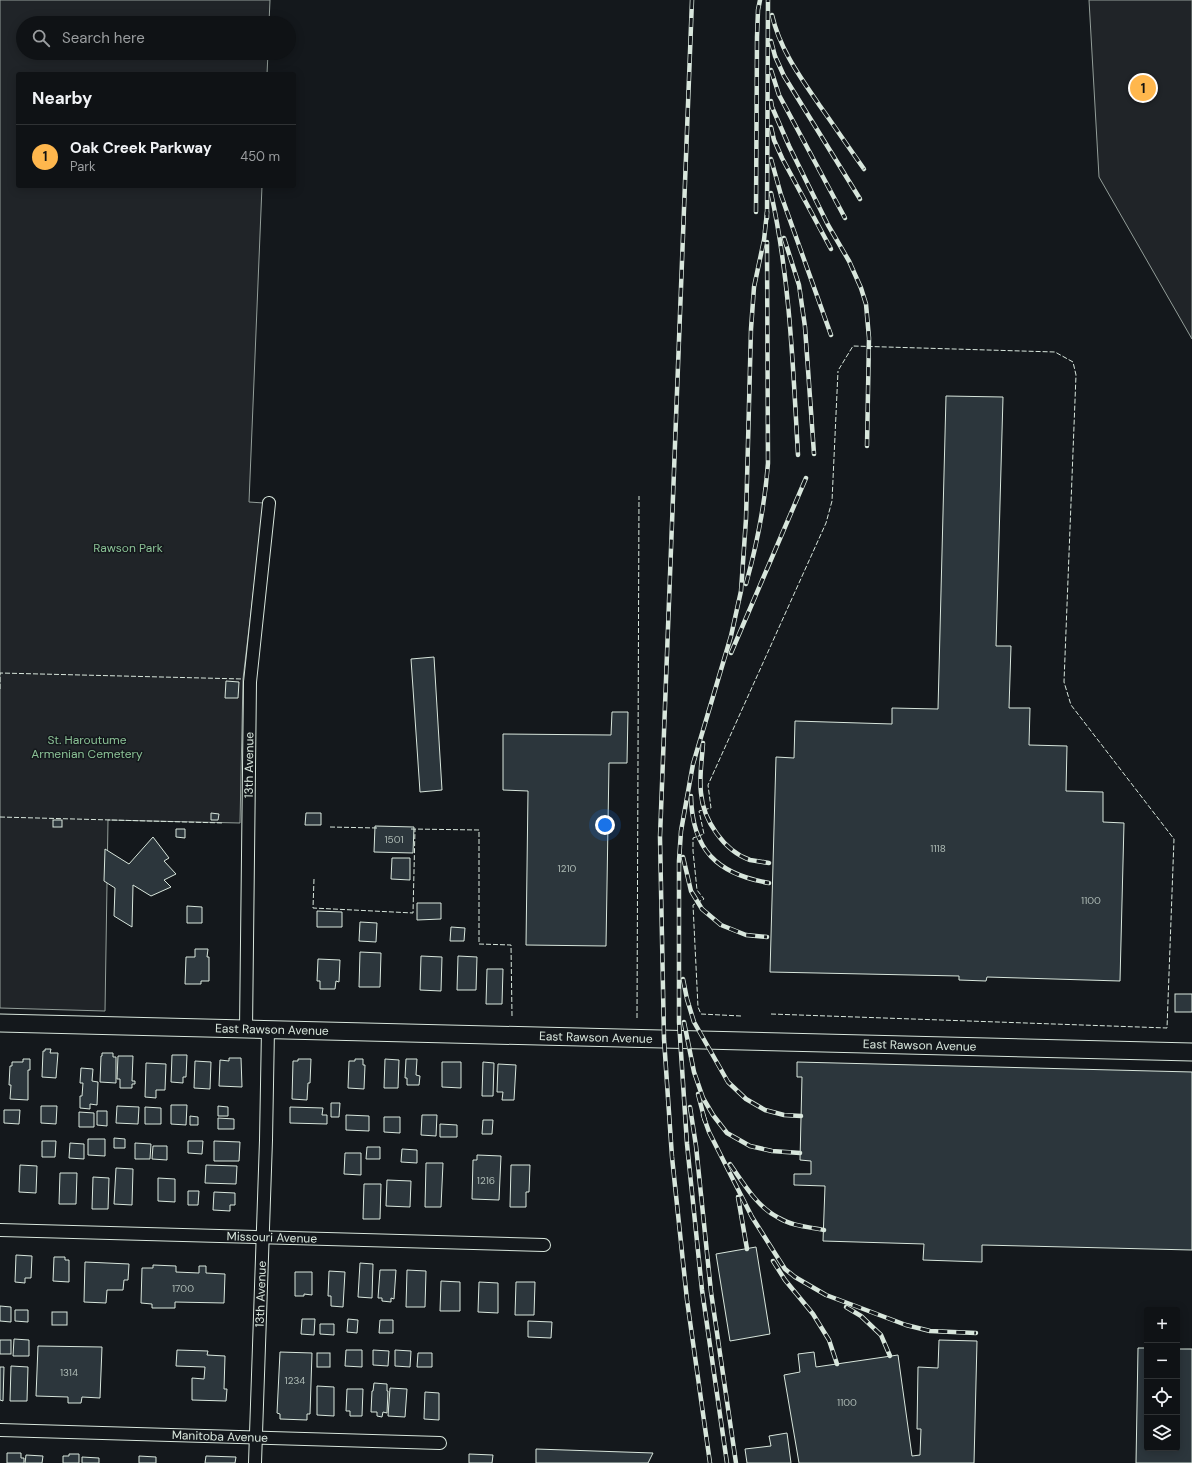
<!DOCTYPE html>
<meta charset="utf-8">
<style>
:root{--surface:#0f1215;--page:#1d2022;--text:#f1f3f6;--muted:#9b9ea0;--line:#2f3234;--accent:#ffb74d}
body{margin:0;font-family:"DM Sans",sans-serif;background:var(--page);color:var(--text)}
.controls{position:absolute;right:12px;bottom:12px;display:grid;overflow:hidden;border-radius:4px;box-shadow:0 2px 10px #0003}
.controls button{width:36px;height:36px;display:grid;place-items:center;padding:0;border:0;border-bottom:1px solid var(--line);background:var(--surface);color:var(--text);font:20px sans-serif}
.you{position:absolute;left:605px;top:825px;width:14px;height:14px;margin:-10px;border:3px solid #fff;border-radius:50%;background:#1a73e8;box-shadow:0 0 0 6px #1a73e833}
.badge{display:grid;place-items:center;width:26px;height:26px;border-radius:50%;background:var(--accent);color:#111;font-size:13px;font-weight:700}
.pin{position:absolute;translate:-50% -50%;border:2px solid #fff;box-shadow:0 1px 4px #0006}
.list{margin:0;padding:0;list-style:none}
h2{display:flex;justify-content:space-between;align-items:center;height:52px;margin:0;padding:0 16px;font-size:17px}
h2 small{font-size:13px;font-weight:400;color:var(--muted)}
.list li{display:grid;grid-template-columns:26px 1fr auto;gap:12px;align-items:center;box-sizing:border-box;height:64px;padding:0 16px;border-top:1px solid var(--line)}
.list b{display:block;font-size:15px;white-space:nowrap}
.list p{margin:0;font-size:13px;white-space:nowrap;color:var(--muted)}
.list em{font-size:13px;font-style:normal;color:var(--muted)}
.icon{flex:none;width:22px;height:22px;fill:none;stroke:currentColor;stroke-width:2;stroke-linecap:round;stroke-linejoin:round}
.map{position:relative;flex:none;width:1192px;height:1463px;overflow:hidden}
.search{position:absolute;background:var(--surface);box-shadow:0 2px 10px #0003;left:16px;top:16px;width:280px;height:44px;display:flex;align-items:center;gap:10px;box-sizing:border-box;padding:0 14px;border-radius:22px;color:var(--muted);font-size:15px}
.panel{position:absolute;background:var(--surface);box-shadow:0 2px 10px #0003;left:16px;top:72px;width:280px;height:116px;border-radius:4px}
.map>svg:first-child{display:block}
.green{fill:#202428;stroke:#939e99}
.building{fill:#2c363c;stroke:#d8e6dc}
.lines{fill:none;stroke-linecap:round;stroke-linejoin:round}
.minor-casing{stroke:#d8e6dc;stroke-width:14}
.secondary-casing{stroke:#d8e6dc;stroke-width:19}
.minor{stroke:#14181c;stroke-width:12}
.secondary{stroke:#14181c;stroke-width:17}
.rail-casing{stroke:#d8e6dc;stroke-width:4.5}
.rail{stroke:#14181c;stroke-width:3;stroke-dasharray:9;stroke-linecap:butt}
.fence{stroke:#d8e6dc;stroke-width:1;stroke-dasharray:5 2;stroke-linecap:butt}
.labels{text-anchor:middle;stroke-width:3;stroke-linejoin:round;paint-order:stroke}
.number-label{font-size:10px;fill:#adbab4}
.park-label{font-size:12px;fill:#8ac095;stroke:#14181c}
.street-label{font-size:12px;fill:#d8e6dc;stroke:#14181c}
</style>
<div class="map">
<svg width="1192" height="1463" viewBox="0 0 1192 1463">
<rect width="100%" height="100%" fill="#14181c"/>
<!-- green -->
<g class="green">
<path d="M0 0H270L269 23H23V53H268L267 74H18V186H262L249 502 264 503 243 679 240 823 108 820 105 1011 0 1008Z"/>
<path d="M1089 0H1192V339L1099 177Z"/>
</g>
<!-- building -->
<g class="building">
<path d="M946 396 1003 397 996 646H1011L1009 708H1030L1029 745 1067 746 1066 791 1103 792V822L1124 823 1120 981 987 977 986 981 959 980V976L770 972 776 757 794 758 795 721 892 724V708L938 709Z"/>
<path d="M434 657 442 790 420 792 411 659Z"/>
<path d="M226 681 239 682 238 698H225Z"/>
<path d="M612 712H628L627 763H609L606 946 526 945 528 791 503 790V734L611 735Z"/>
<path d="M211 813 219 814 218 820H211Z"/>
<path d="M306 813H321V825H305Z"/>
<rect x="53" y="820" width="9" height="7"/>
<path d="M375 826 414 827 413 853 374 852Z"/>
<path d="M176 829H185V838L176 837Z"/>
<path d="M153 837 169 858 164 861 176 874 164 880 171 887 151 896 133 885 132 927 114 916 115 888 104 881 105 849 129 864Z"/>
<path d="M392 858H410V880L391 879Z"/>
<path d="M417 903H441V919L417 920Z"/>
<path d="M187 906 202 907V923H187Z"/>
<path d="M317 911 342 912V927H317Z"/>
<path d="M360 922 377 923 376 942 359 941Z"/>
<path d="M451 927 465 928 464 941H450Z"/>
<path d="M195 949H208L207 957H209V981H201V984H185L186 957H195Z"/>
<path d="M360 952 381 953 380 987H359Z"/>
<path d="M421 956 442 957 441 991 420 990Z"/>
<path d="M458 956 477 957 476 990H457Z"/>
<path d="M318 959 340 960 339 982 336 981 335 989H320V981H317Z"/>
<path d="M487 969H503L502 1004H486Z"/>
<rect x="1175" y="994" width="17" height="18"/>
<path d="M45 1049H51L50 1053H58L56 1078 42 1077 43 1051H45Z"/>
<path d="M102 1053H113V1057H116V1083L100 1082 101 1056H102Z"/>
<path d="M172 1055H187L186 1077H183V1083L171 1082Z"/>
<path d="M118 1056H133L132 1081H135V1084H132V1088H120V1079H117Z"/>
<path d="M229 1058H241L242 1087 219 1086 220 1060 229 1061Z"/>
<path d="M23 1059H30V1070H28V1100L10 1099 11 1085H9L10 1066H12V1062H23Z"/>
<path d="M298 1059H311L310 1083H308L307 1100 292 1099 293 1061H298Z"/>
<path d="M355 1059H363V1065H365L364 1089 348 1088 349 1061H355Z"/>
<path d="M385 1059 399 1060 398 1088H384Z"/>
<path d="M406 1059H417L416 1075 420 1076 419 1085H407V1078H405Z"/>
<path d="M195 1061 211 1062 210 1089 194 1088Z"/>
<path d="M442 1062H461V1088L442 1087Z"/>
<path d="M483 1062 494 1063 493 1096H482Z"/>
<path d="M797 1062 1192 1072V1250L982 1245V1262L923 1260 924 1244 823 1241 825 1186 794 1185V1174H811V1161L800 1160 802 1077H797Z"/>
<path d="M146 1063 166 1064 165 1090H156V1098L145 1097Z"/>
<path d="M498 1064 516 1065 514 1100H502L503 1092H497Z"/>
<path d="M81 1068 93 1069 92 1081 98 1082 97 1105 90 1104V1109L80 1108V1096H82L83 1083H80Z"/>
<path d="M331 1103H340L339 1117H331Z"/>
<path d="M171 1105H187L186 1125 171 1124Z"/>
<path d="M41 1106H57L56 1124 41 1123Z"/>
<path d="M117 1106 139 1107 138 1124 116 1123Z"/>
<path d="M218 1106 228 1107V1116H218Z"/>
<path d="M145 1107 161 1108V1124H145Z"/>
<path d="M290 1107 323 1108 322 1115H327V1124L290 1123Z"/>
<path d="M4 1110H20L19 1124 4 1123Z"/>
<path d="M97 1111H107V1126L97 1125Z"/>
<path d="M79 1112 94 1113V1127H79Z"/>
<path d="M346 1115 369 1116V1131L346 1130Z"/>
<path d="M422 1115H437L436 1136 421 1135Z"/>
<path d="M190 1116 198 1117V1125H190Z"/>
<path d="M384 1117H400V1133L384 1132Z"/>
<path d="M218 1118 234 1119V1129H218Z"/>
<path d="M483 1120H493L492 1134H482Z"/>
<path d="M440 1124 457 1125V1137H440Z"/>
<path d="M114 1138 125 1139V1148H114Z"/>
<path d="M88 1139H105V1156L88 1155Z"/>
<path d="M42 1141H56L55 1157H42Z"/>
<path d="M188 1141H203L202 1154 188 1153Z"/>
<path d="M214 1141 240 1142 239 1161H214Z"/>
<path d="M70 1143 84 1144V1159L69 1158Z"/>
<path d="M135 1143 151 1144 150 1159H135Z"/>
<path d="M153 1146H167V1160L152 1159Z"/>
<path d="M367 1147H380V1159H366Z"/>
<path d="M402 1149 417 1150V1163L401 1162Z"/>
<path d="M345 1153H361V1175L344 1174Z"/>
<path d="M477 1155 501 1156 499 1200 472 1199 473 1160H477Z"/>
<path d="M426 1163H443L441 1207H425Z"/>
<path d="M20 1165 37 1166 36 1193 19 1192Z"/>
<path d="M206 1165 237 1166 236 1184 205 1183Z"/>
<path d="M511 1165H530L529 1192H526V1207H510Z"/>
<path d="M116 1168 133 1169 132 1205 114 1204Z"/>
<path d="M60 1173H77L76 1204H59Z"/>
<path d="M93 1177 109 1178 108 1209H92Z"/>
<path d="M158 1178 175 1179V1202L158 1201Z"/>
<path d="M387 1180 411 1181 410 1207 386 1206Z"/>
<path d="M364 1184H381L380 1219H363Z"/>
<path d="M188 1191H199L198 1205H188Z"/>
<path d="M214 1192 235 1193V1205H230V1211L213 1210Z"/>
<path d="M756 1247 770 1334 730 1341 716 1254Z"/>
<path d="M16 1255 32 1256 31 1278H25V1283L15 1282Z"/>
<path d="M54 1257H65V1260H69V1282L53 1281Z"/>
<path d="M85 1262 129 1264 128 1280H124L123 1290H107L106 1303 84 1302Z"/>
<path d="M360 1263 373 1264 372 1298 358 1297Z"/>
<path d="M153 1265 176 1266V1272L199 1273V1266H206V1273L225 1274 224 1303 175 1302V1308H152V1304L141 1303 142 1268H153Z"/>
<path d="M380 1270H396L394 1299 391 1298V1302L382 1301V1298H378Z"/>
<path d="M407 1270 426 1271 425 1307H406Z"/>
<path d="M329 1271 345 1272 343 1307 331 1306V1296H328Z"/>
<path d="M295 1272H312V1295L304 1294V1296H295Z"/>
<path d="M441 1281 460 1282V1311H440Z"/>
<path d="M479 1282 498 1283V1313L478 1312Z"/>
<path d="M516 1282H535L534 1315H515Z"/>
<path d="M0 1306 11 1307V1322L0 1321Z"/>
<path d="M15 1310H28V1322L15 1321Z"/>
<rect x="52" y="1312" width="15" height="13"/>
<path d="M302 1319H315L314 1335 301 1334Z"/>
<path d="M348 1319 358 1320 357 1333 347 1332Z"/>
<path d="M380 1320H393V1333H379Z"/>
<path d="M528 1321 552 1322 551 1338 528 1337Z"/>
<path d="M320 1324H334V1335L320 1334Z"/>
<path d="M14 1339 29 1340V1356H13Z"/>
<rect x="0" y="1340" width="11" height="14"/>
<path d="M939 1340 977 1341 974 1463H799L784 1375 800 1372 798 1354 814 1352 816 1367 898 1355 912 1456 920 1455 921 1429H917L918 1367 938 1368Z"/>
<path d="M38 1346 102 1347 100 1398 82 1397 81 1403H68V1397L36 1396Z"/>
<path d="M1138 1348H1147V1448H1177V1349H1192V1463H1136Z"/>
<path d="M177 1350 208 1351 207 1355 225 1356 224 1389H227L226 1401 192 1400V1378L204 1379 205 1367 176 1366Z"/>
<path d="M346 1350H362V1367L345 1366Z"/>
<path d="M373 1350 389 1351 388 1366 373 1365Z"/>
<path d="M395 1350 411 1351 410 1367 395 1366Z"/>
<path d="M280 1352 312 1353 310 1414H307V1420L280 1419V1414L277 1413Z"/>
<rect x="317" y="1353" width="13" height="14"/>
<path d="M418 1353H432V1367H417Z"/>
<path d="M11 1366 28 1367 27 1401H10Z"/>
<path d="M0 1367H4L3 1401 0 1400Z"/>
<path d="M374 1383 387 1384V1391H388L387 1413 383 1412 382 1417 377 1416V1412H371L372 1391H373Z"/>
<path d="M317 1386 334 1387V1416L317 1415Z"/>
<path d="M390 1388 407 1389 405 1417 388 1416Z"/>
<path d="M347 1389H363L362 1416H350V1411H346Z"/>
<path d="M425 1392 439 1393V1420L424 1419Z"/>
<path d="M787 1433 791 1463H747L745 1449 771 1446 769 1436Z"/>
<path d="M536 1449 653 1453 648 1463H536Z"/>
<path d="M7 1453H21V1458H24V1463H7Z"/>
<path d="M69 1454H79V1463H63V1456H69Z"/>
<path d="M469 1454 493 1455 492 1463H469Z"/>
<path d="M26 1455 43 1456 42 1463H25Z"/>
<path d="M139 1456 156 1457V1463H139Z"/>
<path d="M206 1456 236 1457 235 1463H205Z"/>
<path d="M82 1457 99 1458V1463H82Z"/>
</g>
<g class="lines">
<defs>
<g id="minor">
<path id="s1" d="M246 1029 250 682 269 503"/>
<path id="s2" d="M0 1230 544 1245"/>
<path id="s3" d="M0 1430 440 1443"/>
<path id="s4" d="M255 1463 266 1140 268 1029"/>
</g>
<g id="secondary">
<path id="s5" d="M0 1023 1192 1052"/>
</g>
</defs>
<!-- minor casing -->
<use href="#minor" class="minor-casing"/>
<!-- secondary casing -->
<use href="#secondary" class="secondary-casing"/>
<!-- minor -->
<use href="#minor" class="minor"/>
<!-- secondary -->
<use href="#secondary" class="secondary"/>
<defs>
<g id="rail">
<path d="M692 0 660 837 664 1039 672 1157 687 1300 710 1463"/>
<path d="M772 15C780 50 801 78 820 106 835 127 849 148 864 169"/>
<path d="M771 41 775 56 784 76 860 199"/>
<path d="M771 70 779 95 845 218"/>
<path d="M771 101 772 107 789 146 828 225 849 261 861 288 866 304 869 338 867 446"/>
<path d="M771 127 774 140 782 158 831 249"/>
<path d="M771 159 781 195 831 335"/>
<path d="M771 193C790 279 793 367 798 455"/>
<path d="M756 212 757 37 758 10 760 0"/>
<path d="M767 218 768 0"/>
<path d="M784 238 799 285 805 327 814 454"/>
<path d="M746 584C757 544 765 504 768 463L767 242"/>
<path d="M731 653 806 478"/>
<path d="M703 743C702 760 699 777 701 793 703 820 724 851 750 860 756 861 763 862 769 863"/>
<path d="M691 796C692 850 717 874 769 883"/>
<path d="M683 857 691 891 702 909 721 925 746 935 767 937"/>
<path d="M683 979 687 999 694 1022 728 1082 746 1099 765 1110 784 1115 801 1116"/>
<path d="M684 1022 694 1072 703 1098 713 1115 727 1133 750 1146 772 1151 800 1153"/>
<path d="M698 1094 705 1121"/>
<path d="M690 1107 696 1146 711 1292 736 1463"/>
<path d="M703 1115 709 1132 752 1217 776 1255 785 1269 795 1277 826 1295 906 1325 930 1331 976 1333"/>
<path d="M730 1164C744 1184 757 1207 779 1218 792 1226 809 1227 824 1230"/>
<path d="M738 1197 747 1249"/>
<path d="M773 1261 785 1280 813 1314 829 1340 837 1364"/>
<path d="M846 1307 861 1316 881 1335 890 1356"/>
<path d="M727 1463 702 1290 687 1144 679 1022V861L681 831 693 764 731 636 741 591 746 519 751 329 754 287 764 240 767 212"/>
</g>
</defs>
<!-- rail casing -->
<use href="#rail" class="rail-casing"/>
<!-- rail -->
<use href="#rail" class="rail"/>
<!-- fence -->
<g class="fence">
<path d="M0 689V673L243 679"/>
<path d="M0 817 223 823"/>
<path d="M330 827 377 828"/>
<path d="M411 829 479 830V944L511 945 512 1016"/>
<path d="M314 879 313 908 413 913 415 829"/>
<path d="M771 1014 1167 1028 1174 839 1071 705 1064 682 1076 375 1073 362 1055 352 853 346 839 369"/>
<path d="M741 1016 701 1014 698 1007 693 905 704 899 697 890 693 851V838L704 834 699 811 711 808 708 785 826 523 832 501 838 371"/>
<path d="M637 1018 639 496"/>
</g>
</g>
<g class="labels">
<!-- number labels -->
<g class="number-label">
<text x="394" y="843">1501</text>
<text x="938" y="852">1118</text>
<text x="567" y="872">1210</text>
<text x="1091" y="904">1100</text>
<text x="486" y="1184">1216</text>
<text x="183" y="1292">1700</text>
<text x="69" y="1376">1314</text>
<text x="295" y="1384">1234</text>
<text x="847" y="1406">1100</text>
</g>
<!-- park labels -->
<g class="park-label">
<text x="128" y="552">Rawson Park</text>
<text x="87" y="744">St. Haroutume<tspan x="87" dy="14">Armenian Cemetery</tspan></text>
</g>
<!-- street labels -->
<g class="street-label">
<text dy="4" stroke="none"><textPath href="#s1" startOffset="264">13th Avenue</textPath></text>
<text dy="4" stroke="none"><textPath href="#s5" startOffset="272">East Rawson Avenue</textPath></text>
<text dy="4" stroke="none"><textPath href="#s5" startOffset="596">East Rawson Avenue</textPath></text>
<text dy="4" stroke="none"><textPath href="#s5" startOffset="920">East Rawson Avenue</textPath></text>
<text dy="4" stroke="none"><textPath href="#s2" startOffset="272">Missouri Avenue</textPath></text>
<text dy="4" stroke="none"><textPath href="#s4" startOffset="169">13th Avenue</textPath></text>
<text dy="4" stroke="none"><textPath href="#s3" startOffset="220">Manitoba Avenue</textPath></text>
</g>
</g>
</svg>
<div class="controls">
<button>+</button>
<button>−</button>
<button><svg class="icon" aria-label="locate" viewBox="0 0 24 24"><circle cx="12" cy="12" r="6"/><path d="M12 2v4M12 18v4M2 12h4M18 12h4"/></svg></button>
<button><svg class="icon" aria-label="layers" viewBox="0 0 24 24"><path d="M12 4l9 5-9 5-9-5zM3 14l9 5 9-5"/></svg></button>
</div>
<div class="you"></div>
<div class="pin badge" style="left:1143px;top:88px">1</div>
<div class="search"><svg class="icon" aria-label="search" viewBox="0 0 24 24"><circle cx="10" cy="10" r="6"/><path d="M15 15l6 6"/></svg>Search here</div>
<section class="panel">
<h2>Nearby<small></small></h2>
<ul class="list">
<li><span class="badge">1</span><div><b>Oak Creek Parkway</b><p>Park</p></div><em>450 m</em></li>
</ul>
</section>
</div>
